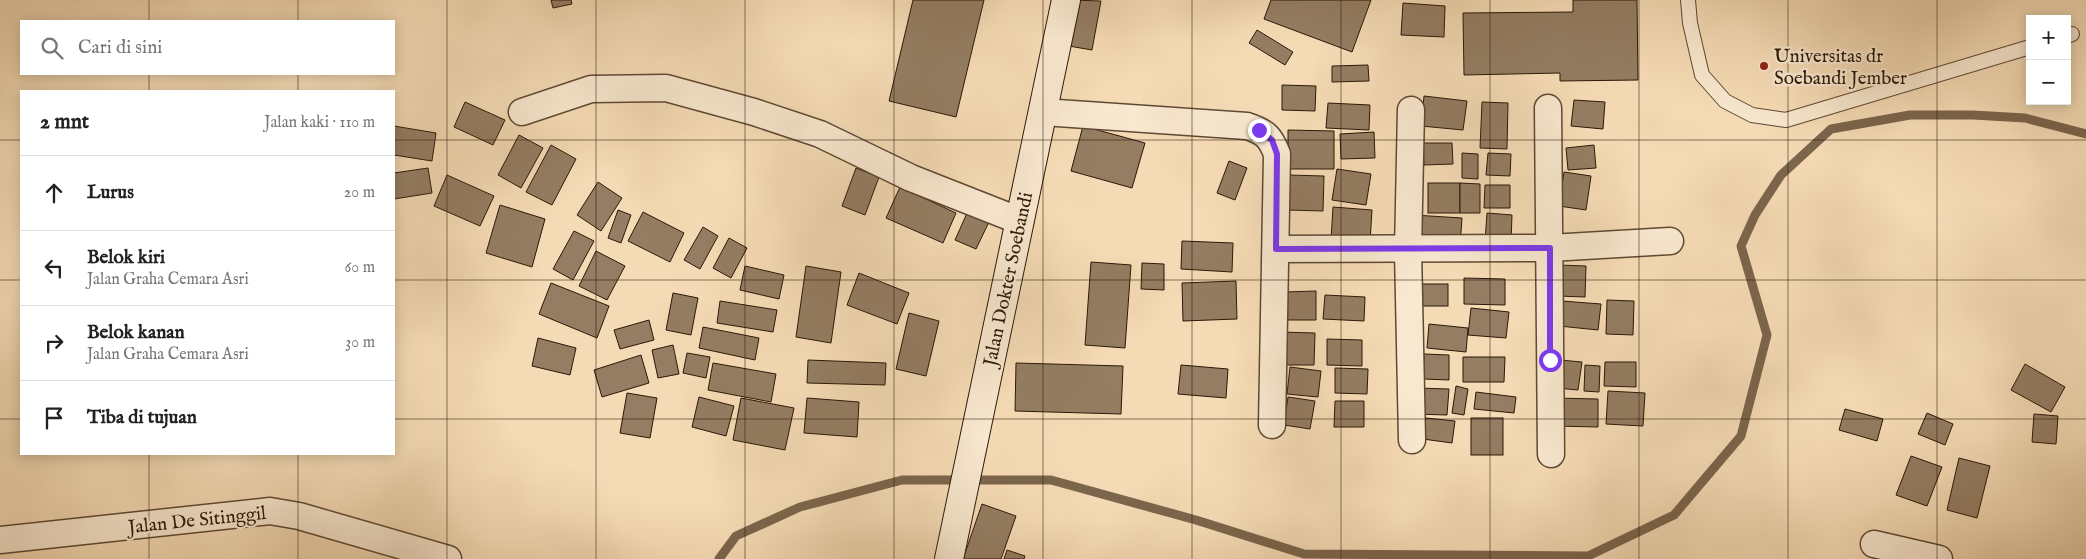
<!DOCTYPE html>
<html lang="id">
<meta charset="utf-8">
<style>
:root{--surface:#fff;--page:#f2f2f2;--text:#222;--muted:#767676;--line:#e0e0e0}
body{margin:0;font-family:"IM FELL English",serif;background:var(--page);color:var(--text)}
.controls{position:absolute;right:15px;top:15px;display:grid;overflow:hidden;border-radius:0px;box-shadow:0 2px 12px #0003}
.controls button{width:45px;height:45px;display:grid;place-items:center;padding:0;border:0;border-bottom:1px solid var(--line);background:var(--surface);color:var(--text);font:25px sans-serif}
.stop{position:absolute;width:15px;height:15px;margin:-11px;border:4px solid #7c3aed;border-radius:50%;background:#fff}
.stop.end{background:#7c3aed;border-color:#fff;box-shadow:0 1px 5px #0008}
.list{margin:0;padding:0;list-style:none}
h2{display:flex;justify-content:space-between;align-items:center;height:65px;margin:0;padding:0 20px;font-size:21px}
h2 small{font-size:16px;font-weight:400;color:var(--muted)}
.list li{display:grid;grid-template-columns:32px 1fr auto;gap:15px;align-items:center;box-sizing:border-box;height:75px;padding:0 20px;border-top:1px solid var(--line)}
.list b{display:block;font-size:19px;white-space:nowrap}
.list p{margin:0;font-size:16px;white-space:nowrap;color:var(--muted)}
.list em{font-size:16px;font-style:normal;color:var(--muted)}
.icon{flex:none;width:28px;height:28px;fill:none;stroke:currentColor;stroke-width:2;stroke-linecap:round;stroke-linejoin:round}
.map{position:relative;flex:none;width:2086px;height:559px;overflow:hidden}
.search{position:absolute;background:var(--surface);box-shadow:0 2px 12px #0003;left:20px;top:20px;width:375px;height:55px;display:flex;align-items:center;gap:12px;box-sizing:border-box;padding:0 18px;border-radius:0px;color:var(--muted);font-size:19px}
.panel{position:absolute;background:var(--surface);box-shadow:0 2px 12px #0003;left:20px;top:90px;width:375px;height:365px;border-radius:0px}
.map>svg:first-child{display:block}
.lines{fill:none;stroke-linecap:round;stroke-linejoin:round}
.stream{stroke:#7b654c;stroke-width:9}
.building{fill:#947d62;stroke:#2b1808}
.lane-casing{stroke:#5e4933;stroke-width:16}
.street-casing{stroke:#5e4933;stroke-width:29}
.secondary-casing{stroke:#2b1808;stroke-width:30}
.lane{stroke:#f8e8cf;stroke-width:14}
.street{stroke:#f8e8cf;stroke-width:26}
.secondary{stroke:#f8e8cf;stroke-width:28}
.route{stroke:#7c3aed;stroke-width:6}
.grid{fill:none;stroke:#2b1808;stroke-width:1;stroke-opacity:0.55}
.poi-dot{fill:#8f2418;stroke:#f8e8cf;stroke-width:2}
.labels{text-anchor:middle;stroke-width:4.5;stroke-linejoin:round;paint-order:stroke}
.poi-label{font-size:19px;fill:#2b1808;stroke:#f8e8cf;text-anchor:start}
.street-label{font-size:19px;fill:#2b1808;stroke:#f8e8cf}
</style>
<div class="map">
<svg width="2086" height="559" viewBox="0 0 2086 559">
<rect width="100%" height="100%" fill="#f5dbb5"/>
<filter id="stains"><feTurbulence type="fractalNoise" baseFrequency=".004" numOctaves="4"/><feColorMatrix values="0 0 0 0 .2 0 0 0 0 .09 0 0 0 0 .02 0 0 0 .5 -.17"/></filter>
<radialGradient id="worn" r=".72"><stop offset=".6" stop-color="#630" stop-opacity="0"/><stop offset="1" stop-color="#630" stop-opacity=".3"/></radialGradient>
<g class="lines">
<!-- stream -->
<path class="stream" d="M719 559 736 536 800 507 902 480H1051L1196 520 1304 554 1588 556 1674 515 1741 436 1767 335 1741 246 1755 215 1781 175 1831 129 1910 115H1973L2025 118 2086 134"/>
</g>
<!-- building -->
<g class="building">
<path d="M551 0H571L572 4 553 8Z"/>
<path d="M913 0H984L956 117 889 101Z"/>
<path d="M1071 0 1101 1 1092 50 1063 45Z"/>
<path d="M1271 0H1371L1352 52 1264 19Z"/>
<path d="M1573 0H1637L1638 80 1560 81V73L1464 75 1463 13 1573 12Z"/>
<path d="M1403 3 1445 6 1444 37 1401 35Z"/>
<path d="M1257 30 1293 52 1285 65 1249 43Z"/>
<path d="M1368 65 1369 81 1332 82V66Z"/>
<path d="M1282 85 1316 86 1315 111 1282 110Z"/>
<path d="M1424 96 1467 101 1463 130 1421 126Z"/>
<path d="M1574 100 1605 102 1603 129 1571 126Z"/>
<path d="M465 102 505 120 493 145 454 127Z"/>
<path d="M1482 102 1508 103 1507 149 1480 148Z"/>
<path d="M1328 103 1370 105 1369 130 1326 128Z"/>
<path d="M394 126 436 133 432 161 394 155Z"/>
<path d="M1083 126 1145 143 1132 188 1071 171Z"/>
<path d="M1288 130 1334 131V169H1288Z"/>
<path d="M1374 132 1375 158 1341 159 1340 134Z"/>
<path d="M519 135 543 148 521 188 498 175Z"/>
<path d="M1423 143H1452L1453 164 1424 165Z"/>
<path d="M551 145 576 159 552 205 526 192Z"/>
<path d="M1594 145 1596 168 1568 170 1566 148Z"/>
<path d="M1462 153 1478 154V179L1462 178Z"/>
<path d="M1488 153 1511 154 1510 176 1486 175Z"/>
<path d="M1229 161 1247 168 1235 200 1217 193Z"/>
<path d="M428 168 432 193 394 199V173Z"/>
<path d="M856 168 879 177 865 215 842 206Z"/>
<path d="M1337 169 1371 174 1366 205 1332 200Z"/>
<path d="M1564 172 1591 176 1586 210 1559 206Z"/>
<path d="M447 175 494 196 480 226 434 206Z"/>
<path d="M1288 175 1324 176 1323 211 1287 210Z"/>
<path d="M598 182 622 198 601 231 577 215Z"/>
<rect x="1428" y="183" width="32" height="30"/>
<path d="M1460 183 1480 184V213H1460Z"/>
<path d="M1485 185H1510V208H1484Z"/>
<path d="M900 187 956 213 943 243 886 218Z"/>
<path d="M500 205 545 219 532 267 486 253Z"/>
<path d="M1333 207 1372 210 1370 242 1331 240Z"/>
<path d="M618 210 631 215 621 243 608 238Z"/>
<path d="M968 211 989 222 976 249 955 240Z"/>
<path d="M643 212 684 233 670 262 628 241Z"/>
<path d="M1487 213 1512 215 1511 243 1485 242Z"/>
<path d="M1414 215 1462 218 1460 246 1412 243Z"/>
<path d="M703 227 718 236 700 269 684 260Z"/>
<path d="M574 231 594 241 573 280 553 269Z"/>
<path d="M729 238 747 248 731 278 713 268Z"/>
<path d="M1182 241 1233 243 1232 272 1181 269Z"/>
<path d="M596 251 625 266 607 300 579 286Z"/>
<path d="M1091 262 1131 265 1125 348 1085 345Z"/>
<path d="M1142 263 1164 264V290L1141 289Z"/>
<path d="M1559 265 1586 266 1585 297 1558 296Z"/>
<path d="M745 266 784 275 779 299 740 290Z"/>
<path d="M806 266 841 272 831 343 796 337Z"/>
<path d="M859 273 909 293 897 324 847 305Z"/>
<path d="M1464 278 1505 279V305L1464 304Z"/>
<path d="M1236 281 1237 319 1183 321 1182 283Z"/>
<path d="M551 283 609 306 597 338 539 314Z"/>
<rect x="1421" y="284" width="27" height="22"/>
<path d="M1316 291V320H1285L1284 292Z"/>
<path d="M673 293 698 298 691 335 666 330Z"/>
<path d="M1325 295 1365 297 1364 321 1323 319Z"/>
<path d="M1607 300 1634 301 1633 335 1606 334Z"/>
<path d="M720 301 777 310 773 332 717 323Z"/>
<path d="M1562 301 1601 304 1598 330 1559 326Z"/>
<path d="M1471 308 1509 312 1506 338 1468 335Z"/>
<path d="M909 313 939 321 926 376 896 369Z"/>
<path d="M649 320 654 340 620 349 614 330Z"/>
<path d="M1429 324 1468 328 1466 352 1427 348Z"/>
<path d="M703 327 759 338 755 360 699 348Z"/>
<path d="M1280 332 1315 333 1314 365H1280Z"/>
<path d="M538 338 576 348 570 375 532 366Z"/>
<path d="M1327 339 1362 340V366L1327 365Z"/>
<path d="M673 345 679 374 658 378 652 350Z"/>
<path d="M687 353 710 357 706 378 683 373Z"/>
<path d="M1424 354 1449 355V380L1423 379Z"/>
<path d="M641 355 649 383 602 397 594 370Z"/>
<path d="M1463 357H1505L1504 382H1463Z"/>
<path d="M808 360 886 363 885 385 807 383Z"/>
<path d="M1560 360 1582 362 1578 390 1557 388Z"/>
<path d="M1605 362H1636V387L1604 386Z"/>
<path d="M713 363 776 374 771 402 708 390Z"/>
<path d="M1016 363 1123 366 1121 414 1015 411Z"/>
<path d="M2025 364 2065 387 2051 412 2011 390Z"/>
<path d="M1181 365 1228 369 1226 398 1178 394Z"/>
<path d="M1585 365 1600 366 1599 392 1584 391Z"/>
<path d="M1290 367 1321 371 1318 397 1287 394Z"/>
<path d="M1335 368 1368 369 1367 394 1335 393Z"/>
<path d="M1456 386 1468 389 1464 415 1452 413Z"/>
<path d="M1417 388 1449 389 1447 415 1415 414Z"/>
<path d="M1608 391 1645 393 1643 426 1606 424Z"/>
<path d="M1476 392 1516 397 1514 413 1474 409Z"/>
<path d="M627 393 657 398 650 438 620 433Z"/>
<path d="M699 397 734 406 726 436 692 427Z"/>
<path d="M1288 397 1315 401 1310 429 1284 425Z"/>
<path d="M741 398 794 408 785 450 733 440Z"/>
<path d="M807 398 859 402 857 437 804 433Z"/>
<path d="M1554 398 1598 399V427L1554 426Z"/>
<path d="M1335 401H1364V427H1334Z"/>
<path d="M1845 409 1883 419 1877 441 1839 430Z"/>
<path d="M1927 413 1953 424 1945 445 1918 434Z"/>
<path d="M2034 414 2058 416 2056 444 2032 442Z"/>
<path d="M1426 418 1455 421 1452 443 1423 439Z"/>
<rect x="1471" y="418" width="32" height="37"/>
<path d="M1911 456 1942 467 1927 506 1896 495Z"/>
<path d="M1959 458 1990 466 1977 518 1947 510Z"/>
<path d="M982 504 1016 516 1001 559H963Z"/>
<path d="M1007 550 1025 556 1024 559H1004Z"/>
</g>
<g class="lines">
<defs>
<g id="lane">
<path d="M1688 0 1690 23 1702 75 1725 101 1752 115 1786 120 2030 47"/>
<path d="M2067 36 2072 34"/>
</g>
<g id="street">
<path d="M1548 108 1551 454"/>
<path d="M1411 110 1408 250 1412 440"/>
<path d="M522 112 591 89 666 88 754 112 820 134 911 178 1020 221"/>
<path d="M1043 112 1247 126C1265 132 1270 136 1277 154L1272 425"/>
<path d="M1276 249 1550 248 1670 241"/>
<path d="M0 540 270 511 299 516 448 559"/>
<path d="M1874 544 1939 559"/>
</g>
<path id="secondary" d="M949 559 1066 0"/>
</defs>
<!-- lane casing -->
<use href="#lane" class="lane-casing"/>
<!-- street casing -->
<use href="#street" class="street-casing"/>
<!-- secondary casing -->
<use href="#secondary" class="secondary-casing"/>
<!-- lane -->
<use href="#lane" class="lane"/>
<!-- street -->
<use href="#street" class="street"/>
<!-- secondary -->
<use href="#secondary" class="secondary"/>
</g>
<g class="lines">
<!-- route -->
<path class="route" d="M1259 130 1272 140 1277 154 1276 249 1550 248V360"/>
</g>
<!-- grid -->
<path class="grid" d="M149 0V21M298 0V21M447 0V559M596 0V559M745 0V559M894 0V559M1043 0V559M1192 0V559M1341 0V559M1490 0V559M1639 0V559M1788 0V559M1937 0V559M149 74V91M298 74V91M0 140H21M394 140H2086M0 280H21M394 280H2086M0 419H21M394 419H2086M149 454V559M298 454V559"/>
<!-- markers -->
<circle class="poi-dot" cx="1764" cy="66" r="5"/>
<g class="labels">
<!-- poi labels -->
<g class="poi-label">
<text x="1774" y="62">Universitas dr<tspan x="1774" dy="22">Soebandi Jember</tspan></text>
</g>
<!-- street labels -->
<g class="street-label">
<text transform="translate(1007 279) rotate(-78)" y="7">Jalan Dokter Soebandi</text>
<text transform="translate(197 519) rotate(-6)" y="7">Jalan De Sitinggil</text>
</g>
</g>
<rect width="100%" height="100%" filter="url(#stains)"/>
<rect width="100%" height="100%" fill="url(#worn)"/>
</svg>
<div class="controls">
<button>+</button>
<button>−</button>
</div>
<div class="stop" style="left:1550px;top:360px"></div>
<div class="stop end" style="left:1259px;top:130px"></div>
<div class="search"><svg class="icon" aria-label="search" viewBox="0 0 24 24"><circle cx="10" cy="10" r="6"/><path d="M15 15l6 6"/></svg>Cari di sini</div>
<section class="panel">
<h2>2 mnt<small>Jalan kaki · 110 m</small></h2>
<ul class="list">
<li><svg class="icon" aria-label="ahead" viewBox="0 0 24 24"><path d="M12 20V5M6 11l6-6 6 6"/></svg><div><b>Lurus</b></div><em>20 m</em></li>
<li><svg class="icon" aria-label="left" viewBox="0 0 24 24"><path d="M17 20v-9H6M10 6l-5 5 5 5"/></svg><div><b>Belok kiri</b><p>Jalan Graha Cemara Asri</p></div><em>60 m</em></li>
<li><svg class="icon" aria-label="right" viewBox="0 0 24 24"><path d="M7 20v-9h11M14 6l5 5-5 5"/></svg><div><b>Belok kanan</b><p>Jalan Graha Cemara Asri</p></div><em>30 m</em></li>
<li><svg class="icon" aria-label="arrive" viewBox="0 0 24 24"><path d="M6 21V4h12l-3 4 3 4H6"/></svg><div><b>Tiba di tujuan</b></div></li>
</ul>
</section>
</div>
